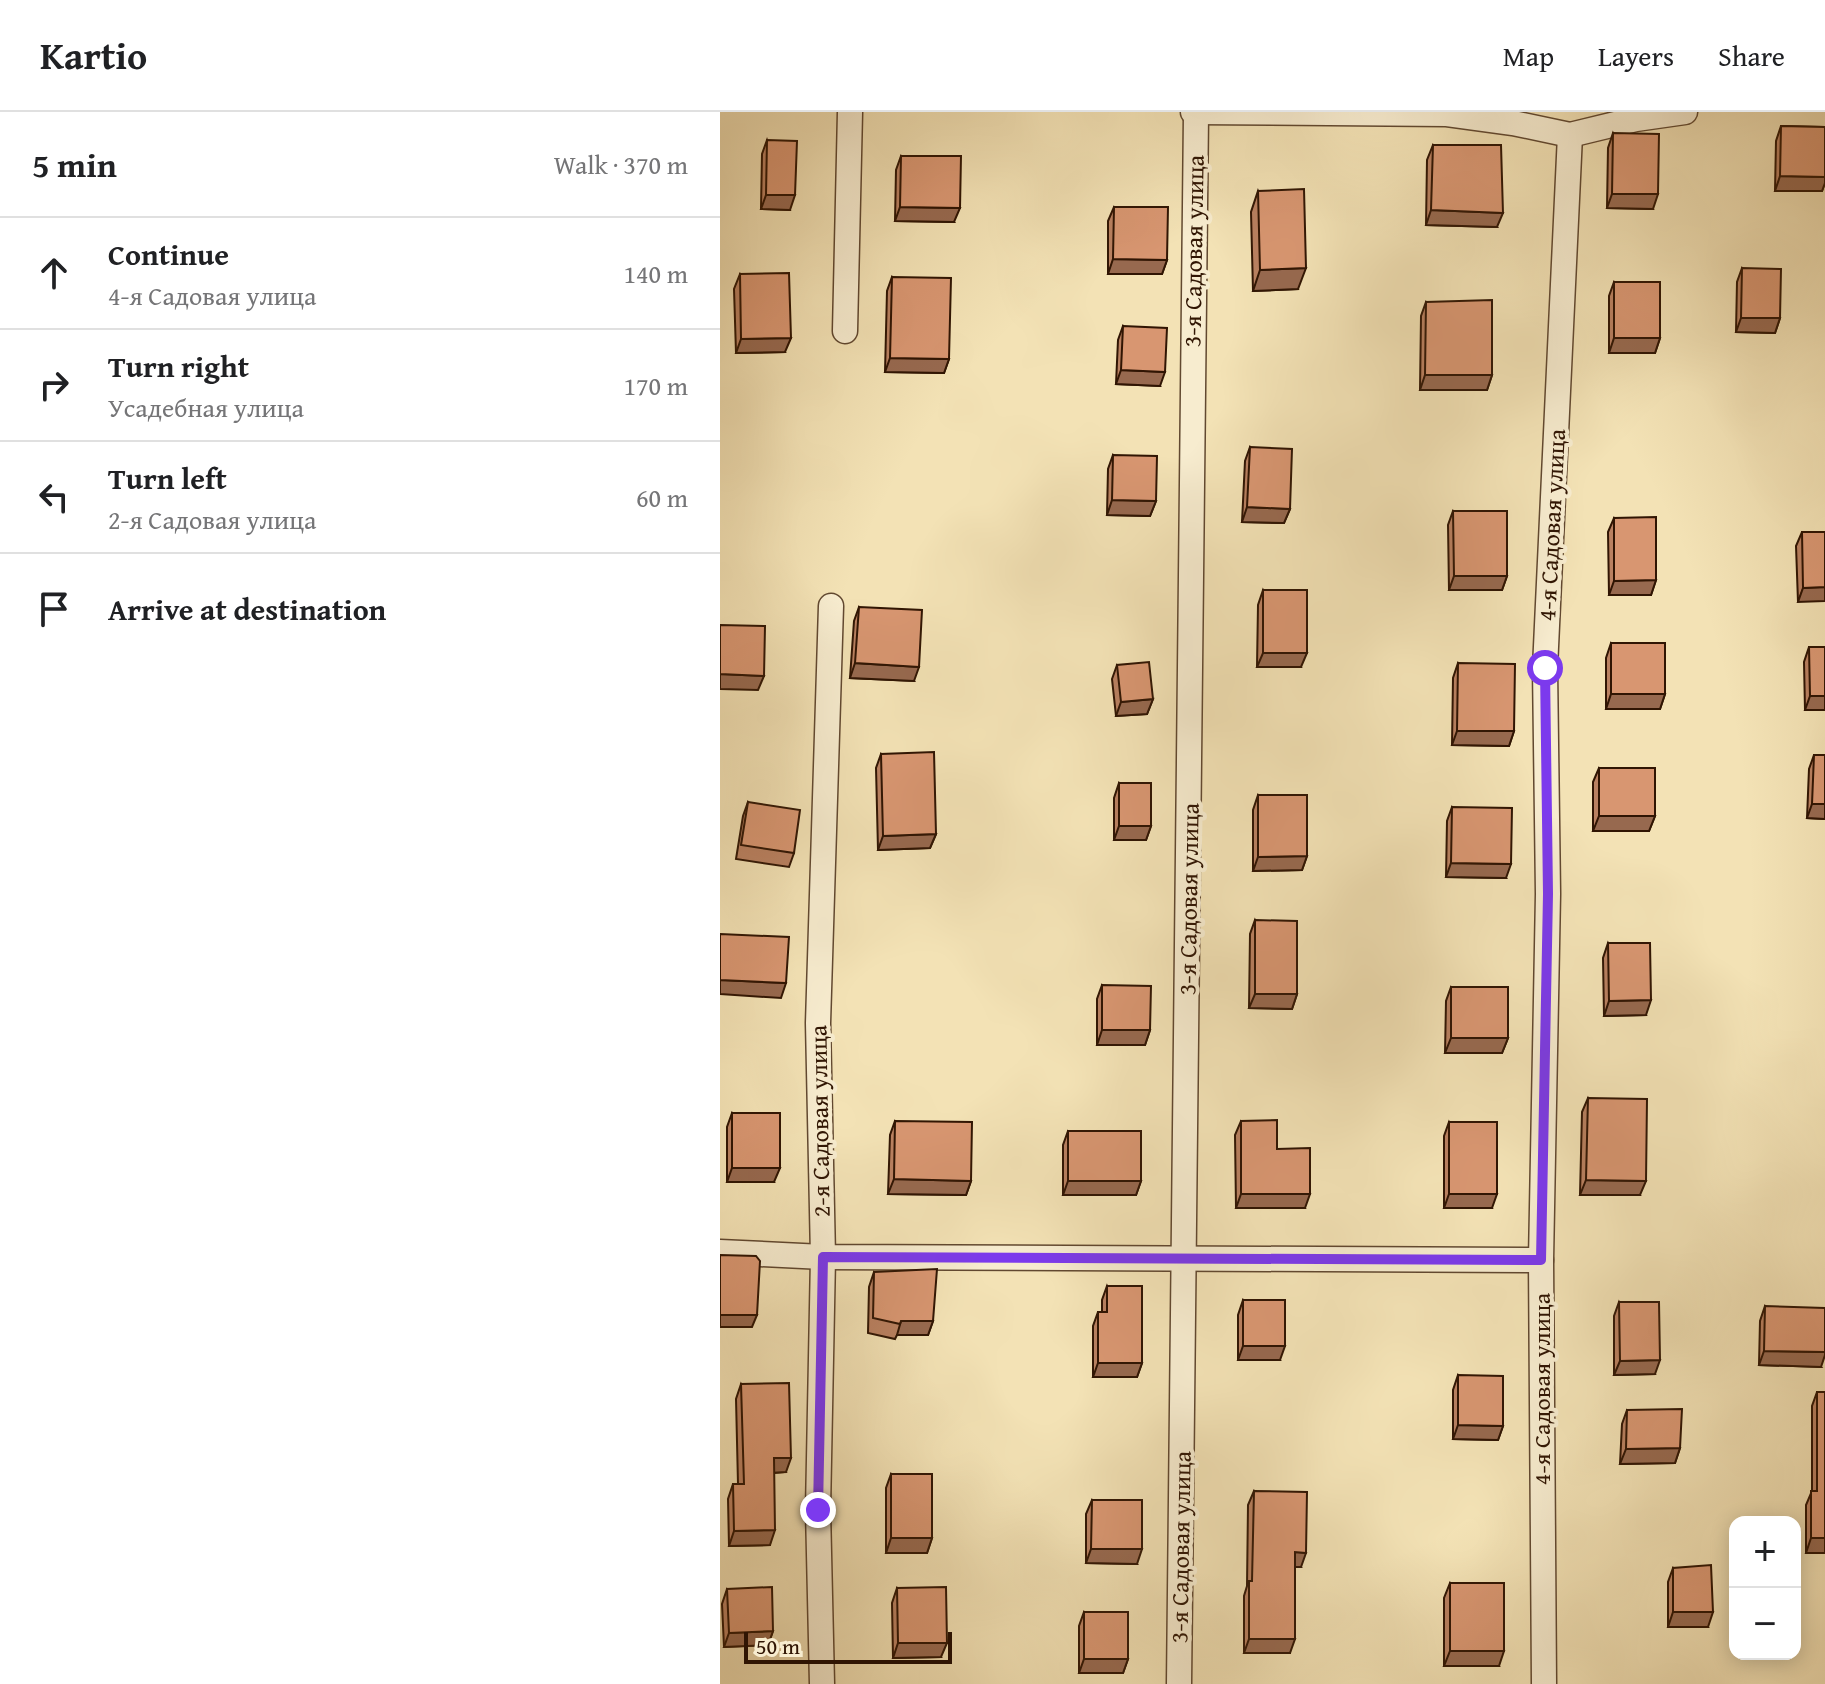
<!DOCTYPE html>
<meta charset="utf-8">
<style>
:root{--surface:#fff;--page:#f6f6f6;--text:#202124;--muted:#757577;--line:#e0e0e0}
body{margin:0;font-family:"Gentium Book Plus",serif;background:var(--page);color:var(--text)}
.controls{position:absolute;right:24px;bottom:24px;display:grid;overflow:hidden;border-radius:16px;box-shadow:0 4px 20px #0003}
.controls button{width:72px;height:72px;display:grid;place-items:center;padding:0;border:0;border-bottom:2px solid var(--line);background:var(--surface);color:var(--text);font:40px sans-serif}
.scale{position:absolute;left:24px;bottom:20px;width:208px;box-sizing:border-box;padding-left:8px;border:4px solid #301503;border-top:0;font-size:22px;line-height:28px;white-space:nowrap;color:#301503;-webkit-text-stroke:6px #f7eccf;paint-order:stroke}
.stop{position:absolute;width:24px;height:24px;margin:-18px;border:6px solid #7c3aed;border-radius:50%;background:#fff}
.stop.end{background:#7c3aed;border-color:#fff;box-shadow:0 2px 8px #0008}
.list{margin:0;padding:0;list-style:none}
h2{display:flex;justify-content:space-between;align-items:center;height:104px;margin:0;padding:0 32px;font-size:34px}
h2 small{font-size:26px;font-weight:400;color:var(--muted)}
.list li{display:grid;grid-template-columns:52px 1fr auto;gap:24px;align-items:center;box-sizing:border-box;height:112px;padding:0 32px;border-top:2px solid var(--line)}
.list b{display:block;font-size:30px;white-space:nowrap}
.list p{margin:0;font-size:26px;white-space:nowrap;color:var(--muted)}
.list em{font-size:26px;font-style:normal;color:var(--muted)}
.icon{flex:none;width:44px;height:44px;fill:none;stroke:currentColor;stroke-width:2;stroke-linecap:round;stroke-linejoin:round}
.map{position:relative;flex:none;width:1105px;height:1572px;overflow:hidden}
header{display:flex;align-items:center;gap:48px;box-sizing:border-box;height:112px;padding:0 40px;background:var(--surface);border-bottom:2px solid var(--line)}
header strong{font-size:38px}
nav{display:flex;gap:44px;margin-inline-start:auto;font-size:28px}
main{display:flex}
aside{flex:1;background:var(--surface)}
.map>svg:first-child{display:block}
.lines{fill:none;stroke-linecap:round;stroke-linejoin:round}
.street-casing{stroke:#614830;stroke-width:27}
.street{stroke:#f7eccf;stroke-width:24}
.wall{fill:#ba8161;stroke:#301503;stroke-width:2}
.shaded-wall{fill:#97694f;stroke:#301503;stroke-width:2}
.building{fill:#d89671;stroke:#301503;stroke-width:2}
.route{stroke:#7c3aed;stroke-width:10}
.labels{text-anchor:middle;stroke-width:8;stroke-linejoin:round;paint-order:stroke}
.street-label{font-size:24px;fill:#301503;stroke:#f7eccf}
</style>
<header>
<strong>Kartio</strong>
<nav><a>Map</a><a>Layers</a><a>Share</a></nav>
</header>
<main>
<aside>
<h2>5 min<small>Walk · 370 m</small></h2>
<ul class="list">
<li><svg class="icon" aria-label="ahead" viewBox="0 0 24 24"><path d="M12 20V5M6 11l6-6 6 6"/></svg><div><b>Continue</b><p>4-я Садовая улица</p></div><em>140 m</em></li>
<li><svg class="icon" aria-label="right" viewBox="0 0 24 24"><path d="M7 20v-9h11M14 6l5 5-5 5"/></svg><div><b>Turn right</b><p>Усадебная улица</p></div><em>170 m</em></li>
<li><svg class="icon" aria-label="left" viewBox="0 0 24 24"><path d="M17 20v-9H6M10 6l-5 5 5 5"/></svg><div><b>Turn left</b><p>2-я Садовая улица</p></div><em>60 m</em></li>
<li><svg class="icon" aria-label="arrive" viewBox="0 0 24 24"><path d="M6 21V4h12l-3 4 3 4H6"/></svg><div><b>Arrive at destination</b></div></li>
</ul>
</aside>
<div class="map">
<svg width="1105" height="1572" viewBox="0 0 1105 1572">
<rect width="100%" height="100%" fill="#f3e2b5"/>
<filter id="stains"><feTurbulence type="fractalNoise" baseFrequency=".0025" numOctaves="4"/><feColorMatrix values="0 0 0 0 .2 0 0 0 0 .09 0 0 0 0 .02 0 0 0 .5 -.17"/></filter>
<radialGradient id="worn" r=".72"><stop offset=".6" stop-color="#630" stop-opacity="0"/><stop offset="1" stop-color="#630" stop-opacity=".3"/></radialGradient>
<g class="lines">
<defs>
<g id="street">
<path d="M473 0 727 2 793 11 850 23 916 7 965 0"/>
<path d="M125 219 130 0"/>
<path d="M0 1140 103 1145 821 1148"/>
<path d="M102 1572 98 1398 103 1145 98 911 111 494"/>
<path d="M459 1572 476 2"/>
<path d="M824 1572 821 1148 828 782 825 556 850 23"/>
</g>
</defs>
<!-- street casing -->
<use href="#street" class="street-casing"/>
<!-- street -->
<use href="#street" class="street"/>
</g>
<!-- wall -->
<g class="wall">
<path d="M1061 14 1105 15V71L1102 79H1055L1056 29Z"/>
<path d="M893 21 933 97 887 96 888 36Z"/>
<path d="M47 28 70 98 41 97 42 42Z"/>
<path d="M713 33 777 115 706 113 707 48Z"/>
<path d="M181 44 234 110 175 109 176 58Z"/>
<path d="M538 79 578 177 533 179 531 100Z"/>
<path d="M394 95 447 148 442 162H388V109Z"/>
<path d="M1022 156 1060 206 1055 221 1016 220 1017 170Z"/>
<path d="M20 162 65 240 16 241 14 177Z"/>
<path d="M172 165 229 247 224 261 165 260 167 179Z"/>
<path d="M894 170 940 226 935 241H889V184Z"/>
<path d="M706 190 772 263 767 278H700L701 204Z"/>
<path d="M403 214 440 274 396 272 398 228Z"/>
<path d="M530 335 570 397 564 411 522 410 525 349Z"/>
<path d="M393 343 436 389 430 404 387 403 388 357Z"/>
<path d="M733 399 787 464 782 478H729L728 413Z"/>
<path d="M894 406 936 468 931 483H889L888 420Z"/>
<path d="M1082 420H1105L1078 490 1076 434Z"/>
<path d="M543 478 581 555H537L538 493Z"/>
<path d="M139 495 194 569 130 566 134 509Z"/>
<path d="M891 531 945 582 940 597H886V546Z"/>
<path d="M1089 535H1105V598H1085L1084 550Z"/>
<path d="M738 551 794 619 789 634 732 633 733 566Z"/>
<path d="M397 553 433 587 427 602 396 604 392 567Z"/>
<path d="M161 642 216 722 210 736 158 738 156 656Z"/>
<path d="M1094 643H1105V707L1087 706 1089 657Z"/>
<path d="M879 656 935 704 929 719H873V670Z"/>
<path d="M399 671 431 714 426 728H394V686Z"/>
<path d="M538 683 587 744 582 758 533 759V698Z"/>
<path d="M28 690 74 741 69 755 16 747 23 704Z"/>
<path d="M732 695 786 766 726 765 727 709Z"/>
<path d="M535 808 577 882 572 897 529 896 530 822Z"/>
<path d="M888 831 926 903 884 904 883 846Z"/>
<path d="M382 873 430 918 425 933H377V887Z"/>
<path d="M731 875 788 926 782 941H725L726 889Z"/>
<path d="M868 986 920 1083H860L862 1000Z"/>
<path d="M12 1001 54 1070H7V1015Z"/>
<path d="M175 1009 251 1069 246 1083 168 1082 170 1023Z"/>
<path d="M521 1009 557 1037 585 1096H516L515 1023Z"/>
<path d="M729 1010 772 1096H724V1024Z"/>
<path d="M348 1019 421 1069 416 1083H343V1033Z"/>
<path d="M154 1160 213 1209 208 1223H177L175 1227 148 1221 149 1175Z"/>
<path d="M387 1174 422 1251 417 1265H373V1214L378 1200H382V1188Z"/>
<path d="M523 1188 560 1248H518V1203Z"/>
<path d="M899 1190 935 1262 894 1263V1204Z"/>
<path d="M1045 1194 1101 1255 1039 1253 1040 1209Z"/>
<path d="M738 1263 783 1314 778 1328 733 1327V1278Z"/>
<path d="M21 1272 66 1360 54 1361 50 1433 9 1434 8 1387 13 1372H18L16 1287Z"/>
<path d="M1097 1280 1105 1441H1086V1393L1092 1379V1294Z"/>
<path d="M907 1298 960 1336 955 1351 900 1352 902 1312Z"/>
<path d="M171 1362 212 1426 207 1441H166V1376Z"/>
<path d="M534 1379 581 1455H575L570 1541H524V1484L527 1474 528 1393Z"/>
<path d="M372 1388 417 1452 366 1451V1402Z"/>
<path d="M953 1456 988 1515H948V1470Z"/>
<path d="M730 1471 779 1554H724V1486Z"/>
<path d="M177 1476 221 1545 173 1546 172 1491Z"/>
<path d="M7 1477 53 1519 48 1533 4 1535 2 1492Z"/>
<path d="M364 1500 408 1547 403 1561H359V1514Z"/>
</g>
<!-- shaded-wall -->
<g class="shaded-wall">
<path d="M1060 64 1105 65V71L1102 79H1055Z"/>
<path d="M892 82H938L933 97 887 96Z"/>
<path d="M46 83H75L70 98 41 97Z"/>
<path d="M180 95 240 96 234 110 175 109Z"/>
<path d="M711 98 783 101 777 115 706 113Z"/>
<path d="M393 147 447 148 442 162H388Z"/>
<path d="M586 156 578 177 533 179 540 158Z"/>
<path d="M1021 206H1060L1055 221 1016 220Z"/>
<path d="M71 226 65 240 16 241 21 227Z"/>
<path d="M894 226H940L935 241H889Z"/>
<path d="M170 246 229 247 224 261 165 260Z"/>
<path d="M401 258 445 260 440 274 396 272Z"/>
<path d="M705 263H772L767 278H700Z"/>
<path d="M392 388 436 389 430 404 387 403Z"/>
<path d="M527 395 570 397 564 411 522 410Z"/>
<path d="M734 464H787L782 478H729Z"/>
<path d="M936 468 931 483H889L894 469Z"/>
<path d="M1105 475V489L1078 490 1083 476Z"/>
<path d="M543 541H587L581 555H537Z"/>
<path d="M135 551 199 555 194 569 130 566Z"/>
<path d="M0 562 44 564 38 578 0 577Z"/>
<path d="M891 582H945L940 597H886Z"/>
<path d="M1090 584H1105V598H1085Z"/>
<path d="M433 587 427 602 396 604 401 590Z"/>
<path d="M737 619H794L789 634 732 633Z"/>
<path d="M1092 692H1105V707L1087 706Z"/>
<path d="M879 704H935L929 719H873Z"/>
<path d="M399 714H431L426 728H394Z"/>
<path d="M216 722 210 736 158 738 163 724Z"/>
<path d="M587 744 582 758 533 759 538 745Z"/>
<path d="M731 751 791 752 786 766 726 765Z"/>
<path d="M0 868 66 871 61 886 0 882Z"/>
<path d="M535 882H577L572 897 529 896Z"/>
<path d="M931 888 926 903 884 904 889 889Z"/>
<path d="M382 918H430L425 933H377Z"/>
<path d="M731 926H788L782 941H725Z"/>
<path d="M12 1056H60L54 1070H7Z"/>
<path d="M174 1067 251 1069 246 1083 168 1082Z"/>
<path d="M866 1068 926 1069 920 1083H860Z"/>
<path d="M348 1069H421L416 1083H343Z"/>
<path d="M521 1082H590L585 1096H516Z"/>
<path d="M729 1082H777L772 1096H724Z"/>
<path d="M0 1203H37L32 1215H0Z"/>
<path d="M181 1209H213L208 1223H177Z"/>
<path d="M523 1234H565L560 1248H518Z"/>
<path d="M1044 1239 1105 1240V1243L1101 1255 1039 1253Z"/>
<path d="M940 1248 935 1262 894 1263 900 1249Z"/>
<path d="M378 1251H422L417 1265H373Z"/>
<path d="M738 1313 783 1314 778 1328 733 1327Z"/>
<path d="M960 1336 955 1351 900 1352 906 1337Z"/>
<path d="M54 1346H71L66 1360 49 1361Z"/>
<path d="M55 1418 50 1433 9 1434 14 1419Z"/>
<path d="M171 1426H212L207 1441H166Z"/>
<path d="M1091 1426H1105V1441H1086Z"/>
<path d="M371 1437H422L417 1452 366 1451Z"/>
<path d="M575 1440 586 1441 581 1455H570Z"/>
<path d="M953 1500H993L988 1515H948Z"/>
<path d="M53 1519 48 1533 4 1535 9 1521Z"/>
<path d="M529 1527H575L570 1541H524Z"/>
<path d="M178 1531H227L221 1545 173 1546Z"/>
<path d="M730 1539H784L779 1554H724Z"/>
<path d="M364 1547H408L403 1561H359Z"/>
</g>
<!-- building -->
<g class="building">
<path d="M1061 14 1105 15V65L1060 64Z"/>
<path d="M893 21 939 22 938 82H892Z"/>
<path d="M47 28 77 29 75 83H46Z"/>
<path d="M713 33H781L783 101 711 98Z"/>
<path d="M181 44H241L240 96 180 95Z"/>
<path d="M584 77 586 156 540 158 538 79Z"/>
<path d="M394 95H448L447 148 393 147Z"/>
<path d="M1022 156 1061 157 1060 206H1021Z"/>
<path d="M69 161 71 226 21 227 20 162Z"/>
<path d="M172 165 231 166 229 247 170 246Z"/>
<rect x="894" y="170" width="46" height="56"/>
<path d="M772 188V263H705L706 190Z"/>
<path d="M403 214 447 216 445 260 401 258Z"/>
<path d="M530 335 572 337 570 397 527 395Z"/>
<path d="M393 343 437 344 436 389 392 388Z"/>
<path d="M733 399H787V464H734Z"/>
<path d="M936 405V468L894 469V406Z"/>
<path d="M1082 420H1105V475L1083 476Z"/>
<rect x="543" y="478" width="44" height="63"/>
<path d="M139 495 202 498 199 555 135 551Z"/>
<path d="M0 513 45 514 44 564 0 562Z"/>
<rect x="891" y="531" width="54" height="51"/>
<path d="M1089 535H1105V584H1090Z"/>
<path d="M429 550 433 587 401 590 397 553Z"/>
<path d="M738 551 795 552 794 619H737Z"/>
<path d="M214 640 216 722 163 724 161 642Z"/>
<path d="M1094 643H1105V692H1092Z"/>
<rect x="879" y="656" width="56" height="48"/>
<rect x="399" y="671" width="32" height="43"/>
<path d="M538 683H587V744L538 745Z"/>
<path d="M28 690 80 698 74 741 21 733Z"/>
<path d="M732 695 792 696 791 752 731 751Z"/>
<path d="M535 808 577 809V882H535Z"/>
<path d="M0 822 69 825 66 871 0 868Z"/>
<path d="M888 831H930L931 888 889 889Z"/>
<path d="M382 873 431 874 430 918H382Z"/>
<rect x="731" y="875" width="57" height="51"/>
<path d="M868 986 927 987 926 1069 866 1068Z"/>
<rect x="12" y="1001" width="48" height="55"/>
<path d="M557 1008V1037L590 1036V1082H521V1009Z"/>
<path d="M175 1009 252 1010 251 1069 174 1067Z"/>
<rect x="729" y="1010" width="48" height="72"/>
<rect x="348" y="1019" width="73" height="50"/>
<path d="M0 1143 36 1144 40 1149 37 1203H0Z"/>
<path d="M217 1157 213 1209H181L180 1212 153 1206 154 1160Z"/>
<path d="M387 1174H422V1251H378V1200H387Z"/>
<rect x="523" y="1188" width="42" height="46"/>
<path d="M899 1190H939L940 1248 900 1249Z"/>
<path d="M1045 1194 1105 1196V1240L1044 1239Z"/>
<path d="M738 1263 783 1264V1314L738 1313Z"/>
<path d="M69 1271 71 1346H54L55 1418 14 1419 13 1372H24L21 1272Z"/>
<path d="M1097 1280H1105V1426H1091V1379H1097Z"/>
<path d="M962 1297 960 1336 906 1337 907 1298Z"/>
<rect x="171" y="1362" width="41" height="64"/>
<path d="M534 1379 587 1380 586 1441 575 1440V1527H529V1469H532Z"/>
<path d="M372 1388H422V1437H371Z"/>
<path d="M991 1453 993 1500H953V1456Z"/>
<rect x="730" y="1471" width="54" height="68"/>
<path d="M52 1475 53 1519 9 1521 7 1477Z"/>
<path d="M226 1475 227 1531H178L177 1476Z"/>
<rect x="364" y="1500" width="44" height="47"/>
</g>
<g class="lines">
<!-- route -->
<path class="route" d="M98 1398 103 1145 821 1148 828 782 825 556"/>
</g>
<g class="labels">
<!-- street labels -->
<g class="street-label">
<text transform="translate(474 139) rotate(-89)" y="8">3-я Садовая улица</text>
<text transform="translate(832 413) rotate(-87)" y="8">4-я Садовая улица</text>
<text transform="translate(469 787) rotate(-89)" y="8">3-я Садовая улица</text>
<text transform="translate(100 1009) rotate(-91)" y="8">2-я Садовая улица</text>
<text transform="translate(822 1277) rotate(-90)" y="8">4-я Садовая улица</text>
<text transform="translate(461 1435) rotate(-89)" y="8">3-я Садовая улица</text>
</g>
</g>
<rect width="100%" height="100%" filter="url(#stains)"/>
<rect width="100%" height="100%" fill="url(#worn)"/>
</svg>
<div class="controls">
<button>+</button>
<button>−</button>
</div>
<div class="scale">50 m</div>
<div class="stop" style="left:825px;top:556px"></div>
<div class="stop end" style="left:98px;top:1398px"></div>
</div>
</main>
